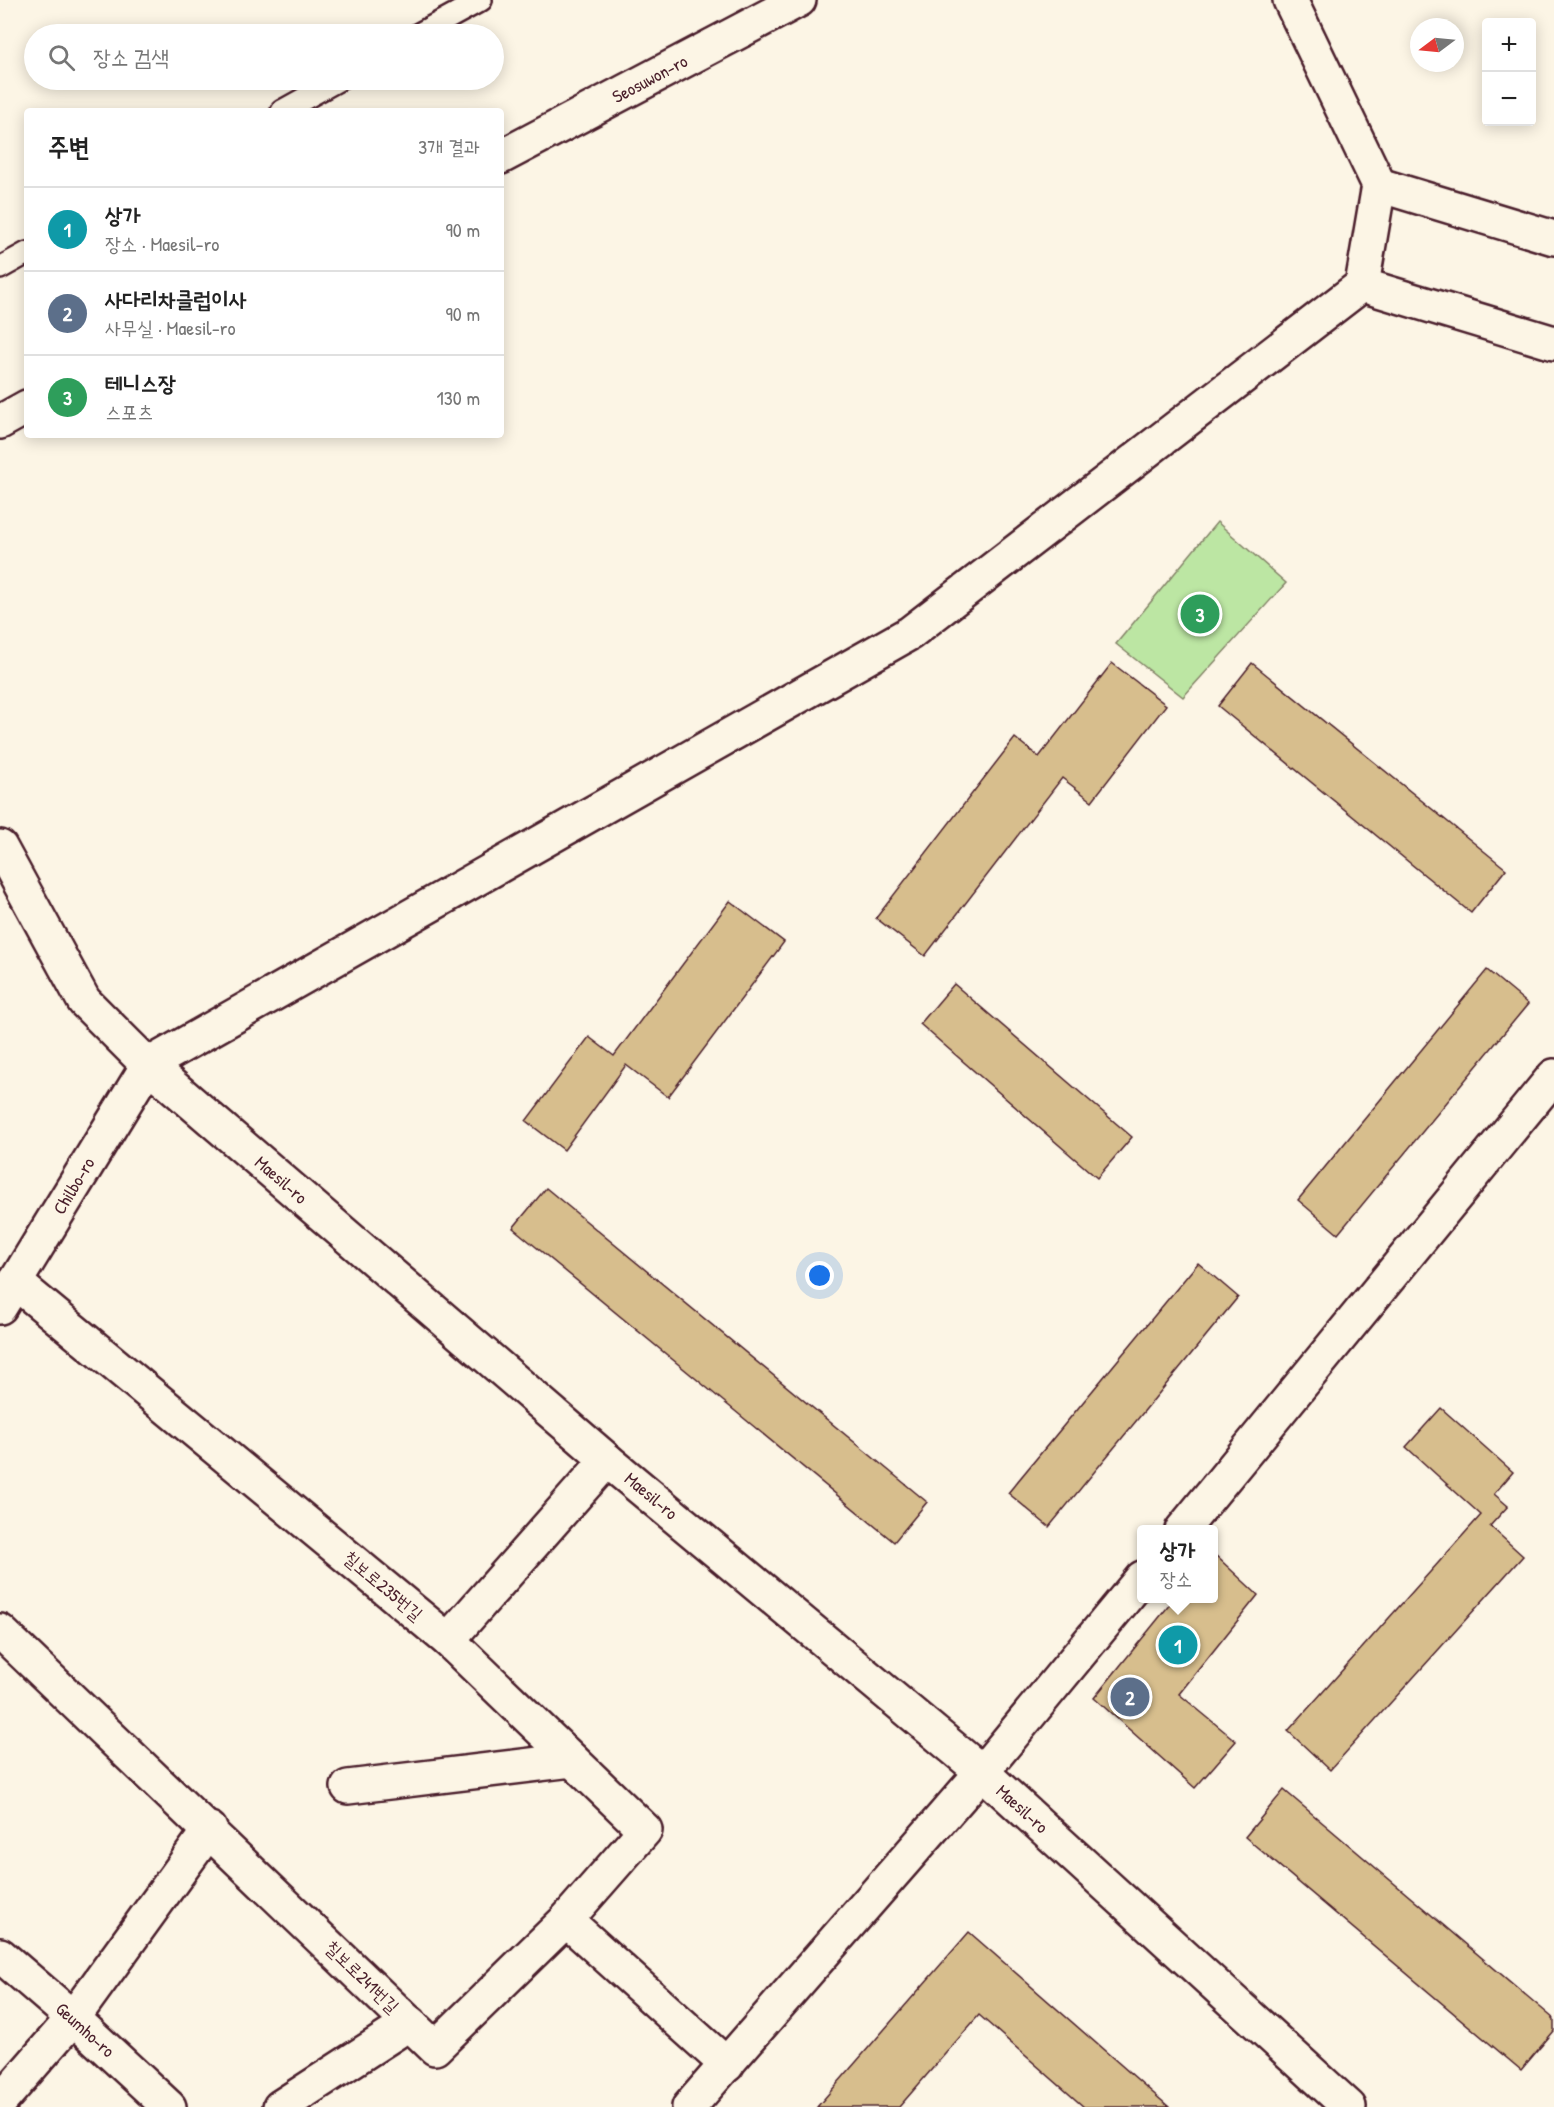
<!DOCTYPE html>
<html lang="ko">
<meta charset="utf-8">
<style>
:root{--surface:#fff;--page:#f2f2f2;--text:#222;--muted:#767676;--line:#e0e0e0;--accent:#ea580c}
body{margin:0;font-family:"Patrick Hand","Poor Story",sans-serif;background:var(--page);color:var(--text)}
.controls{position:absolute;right:18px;top:18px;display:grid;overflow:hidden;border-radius:6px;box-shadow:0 3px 15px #0003}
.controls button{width:54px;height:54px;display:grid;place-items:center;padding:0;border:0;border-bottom:2px solid var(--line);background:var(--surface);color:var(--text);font:30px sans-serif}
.compass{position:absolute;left:1410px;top:18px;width:54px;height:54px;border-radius:50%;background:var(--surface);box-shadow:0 3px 15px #0003;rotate:254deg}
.you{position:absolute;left:820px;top:1276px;width:21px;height:21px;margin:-15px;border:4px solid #fff;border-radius:50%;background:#1a73e8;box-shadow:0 0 0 9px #1a73e833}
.badge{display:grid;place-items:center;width:39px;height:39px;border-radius:50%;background:var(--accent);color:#fff;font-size:20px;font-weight:700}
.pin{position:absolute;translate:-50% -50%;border:3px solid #fff;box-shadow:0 2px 6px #0006}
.popup{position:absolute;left:1137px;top:1525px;width:81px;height:78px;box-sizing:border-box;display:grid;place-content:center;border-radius:6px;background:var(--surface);filter:drop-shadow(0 2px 4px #0005);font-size:20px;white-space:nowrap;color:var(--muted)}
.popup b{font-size:22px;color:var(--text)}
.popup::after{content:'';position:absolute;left:50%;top:100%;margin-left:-12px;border:12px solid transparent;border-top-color:var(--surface)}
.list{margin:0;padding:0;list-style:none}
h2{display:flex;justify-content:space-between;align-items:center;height:78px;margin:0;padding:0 24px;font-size:26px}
h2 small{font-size:20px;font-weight:400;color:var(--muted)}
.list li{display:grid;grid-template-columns:39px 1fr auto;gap:18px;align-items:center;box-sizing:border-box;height:84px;padding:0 24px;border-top:2px solid var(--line)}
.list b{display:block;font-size:22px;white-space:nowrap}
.list p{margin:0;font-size:20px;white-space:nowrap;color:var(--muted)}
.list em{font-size:20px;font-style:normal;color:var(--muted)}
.icon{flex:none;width:33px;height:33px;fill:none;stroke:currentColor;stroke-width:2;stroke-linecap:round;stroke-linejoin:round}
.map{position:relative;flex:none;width:1554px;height:2107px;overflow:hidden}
.search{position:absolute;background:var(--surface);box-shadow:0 3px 15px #0003;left:24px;top:24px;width:480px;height:66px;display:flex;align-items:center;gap:15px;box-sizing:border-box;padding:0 21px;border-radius:33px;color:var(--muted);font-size:22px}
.panel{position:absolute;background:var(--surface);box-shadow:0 3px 15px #0003;left:24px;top:108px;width:480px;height:330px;border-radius:6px}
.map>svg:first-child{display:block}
.green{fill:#bce6a3;stroke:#838267;stroke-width:1.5}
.building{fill:#d7be8d;stroke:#4a1f2b;stroke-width:1.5}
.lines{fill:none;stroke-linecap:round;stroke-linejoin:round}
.service-casing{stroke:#4a1f2b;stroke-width:26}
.minor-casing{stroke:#4a1f2b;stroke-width:38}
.tertiary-casing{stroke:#4a1f2b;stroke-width:38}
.secondary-casing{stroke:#4a1f2b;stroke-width:38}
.service{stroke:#fcf5e5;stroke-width:21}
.minor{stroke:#fcf5e5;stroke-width:33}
.tertiary{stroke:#fcf5e5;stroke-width:33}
.secondary{stroke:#fcf5e5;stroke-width:33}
.labels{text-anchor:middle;stroke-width:6;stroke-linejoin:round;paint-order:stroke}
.street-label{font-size:18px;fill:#4a1f2b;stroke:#fcf5e5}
</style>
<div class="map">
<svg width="1554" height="2107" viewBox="0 0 1554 2107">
<rect width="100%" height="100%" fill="#fcf5e5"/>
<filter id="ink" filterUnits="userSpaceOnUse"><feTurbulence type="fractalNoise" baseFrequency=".0167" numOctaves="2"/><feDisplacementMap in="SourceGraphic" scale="12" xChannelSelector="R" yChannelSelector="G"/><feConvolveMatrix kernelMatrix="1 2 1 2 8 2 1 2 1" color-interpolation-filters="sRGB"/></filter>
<g filter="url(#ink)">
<!-- green -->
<path class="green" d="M1217 522 1286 583 1183 697 1116 644Z"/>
<!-- building -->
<g class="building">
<path d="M1112 663 1166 705 1092 801 1062 778 925 956 876 918 1015 738 1039 757Z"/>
<path d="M1252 663 1506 869 1471 913 1218 706Z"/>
<path d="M730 901 784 942 668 1097 626 1065 564 1150 526 1121 589 1037 614 1056Z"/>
<path d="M1487 970 1528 1004 1338 1234 1298 1200Z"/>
<path d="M954 984 1132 1137 1097 1178 920 1024Z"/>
<path d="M546 1188 927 1502 894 1542 513 1228Z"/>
<path d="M1198 1263 1238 1297 1049 1527 1008 1493Z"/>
<path d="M1441 1408 1513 1472 1494 1494 1508 1506 1490 1526 1523 1556 1330 1770 1288 1731 1481 1515 1406 1447Z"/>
<path d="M1214 1554 1258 1595 1179 1694 1236 1741 1195 1788 1094 1698 1175 1598H1214Z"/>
<path d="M1284 1790 1554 2019V2031L1521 2070 1245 1837Z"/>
<path d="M969 1932 1169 2107H1084L979 2015 899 2107H817Z"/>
</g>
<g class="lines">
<defs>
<g id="service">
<path d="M419 34 481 0"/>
<path d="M282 111 338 80"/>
<path d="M0 268 27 253"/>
</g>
<g id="minor">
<path d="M1379 185 1554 238"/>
<path d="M1362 285 1554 343"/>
<path d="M148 1065 910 633 1362 285 1379 185 1290 0"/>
<path d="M15 1282 448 1640 645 1830 566 1920"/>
<path d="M1182 1530 1554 1076"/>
<path d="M0 1631 435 2048 566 1920 727 2065"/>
<path d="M448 1640 607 1460"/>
<path d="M348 1787 572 1760"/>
<path d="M0 2102 73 2018 210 1829"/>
<path d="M280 2107 410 2023"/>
<path d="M689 2107 982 1772 1142 1578"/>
</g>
<g id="tertiary">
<path d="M0 847 84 1001 148 1065 607 1460 982 1772 1349 2107"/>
<path d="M0 1307 148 1065"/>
<path d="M0 1955 73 2018 169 2107"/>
</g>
<g id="secondary">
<path d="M501 157 799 0"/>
<path d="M0 422 27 407"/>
</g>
</defs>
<!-- service casing -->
<use href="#service" class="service-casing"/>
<!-- minor casing -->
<use href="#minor" class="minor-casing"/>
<!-- tertiary casing -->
<use href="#tertiary" class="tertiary-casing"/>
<!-- secondary casing -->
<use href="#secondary" class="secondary-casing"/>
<!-- service -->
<use href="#service" class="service"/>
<!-- minor -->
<use href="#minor" class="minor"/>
<!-- tertiary -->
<use href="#tertiary" class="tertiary"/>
<!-- secondary -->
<use href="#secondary" class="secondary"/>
</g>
</g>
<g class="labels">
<!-- street labels -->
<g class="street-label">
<text transform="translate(650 79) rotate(-28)" y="6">Seosuwon-ro</text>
<text transform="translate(281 1180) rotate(41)" y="6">Maesil-ro</text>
<text transform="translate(74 1186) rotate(-59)" y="6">Chilbo-ro</text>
<text transform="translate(651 1496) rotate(40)" y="6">Maesil-ro</text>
<text transform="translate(383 1586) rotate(40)" y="6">칠보로235번길</text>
<text transform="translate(1022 1809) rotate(42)" y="6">Maesil-ro</text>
<text transform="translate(362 1977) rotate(44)" y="6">칠보로241번길</text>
<text transform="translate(85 2030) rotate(42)" y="6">Geumho-ro</text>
</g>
</g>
</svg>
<div class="controls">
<button>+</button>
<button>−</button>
</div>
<svg class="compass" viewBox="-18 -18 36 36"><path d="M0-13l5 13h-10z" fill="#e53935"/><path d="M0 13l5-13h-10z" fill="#767676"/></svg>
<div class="you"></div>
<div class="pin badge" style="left:1178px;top:1645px;background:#0f9aa8">1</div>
<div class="popup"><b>상가</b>장소</div>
<div class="pin badge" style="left:1130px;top:1697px;background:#5c6f8a">2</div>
<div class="pin badge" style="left:1200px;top:614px;background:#2e9e5b">3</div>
<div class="search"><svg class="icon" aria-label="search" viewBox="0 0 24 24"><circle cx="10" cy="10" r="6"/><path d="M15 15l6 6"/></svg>장소 검색</div>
<section class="panel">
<h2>주변<small>3개 결과</small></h2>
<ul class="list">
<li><span class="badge" style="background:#0f9aa8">1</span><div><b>상가</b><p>장소 · Maesil-ro</p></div><em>90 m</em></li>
<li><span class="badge" style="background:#5c6f8a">2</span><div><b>사다리차클럽이사</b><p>사무실 · Maesil-ro</p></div><em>90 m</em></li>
<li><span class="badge" style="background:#2e9e5b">3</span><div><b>테니스장</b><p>스포츠</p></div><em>130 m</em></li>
</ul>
</section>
</div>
